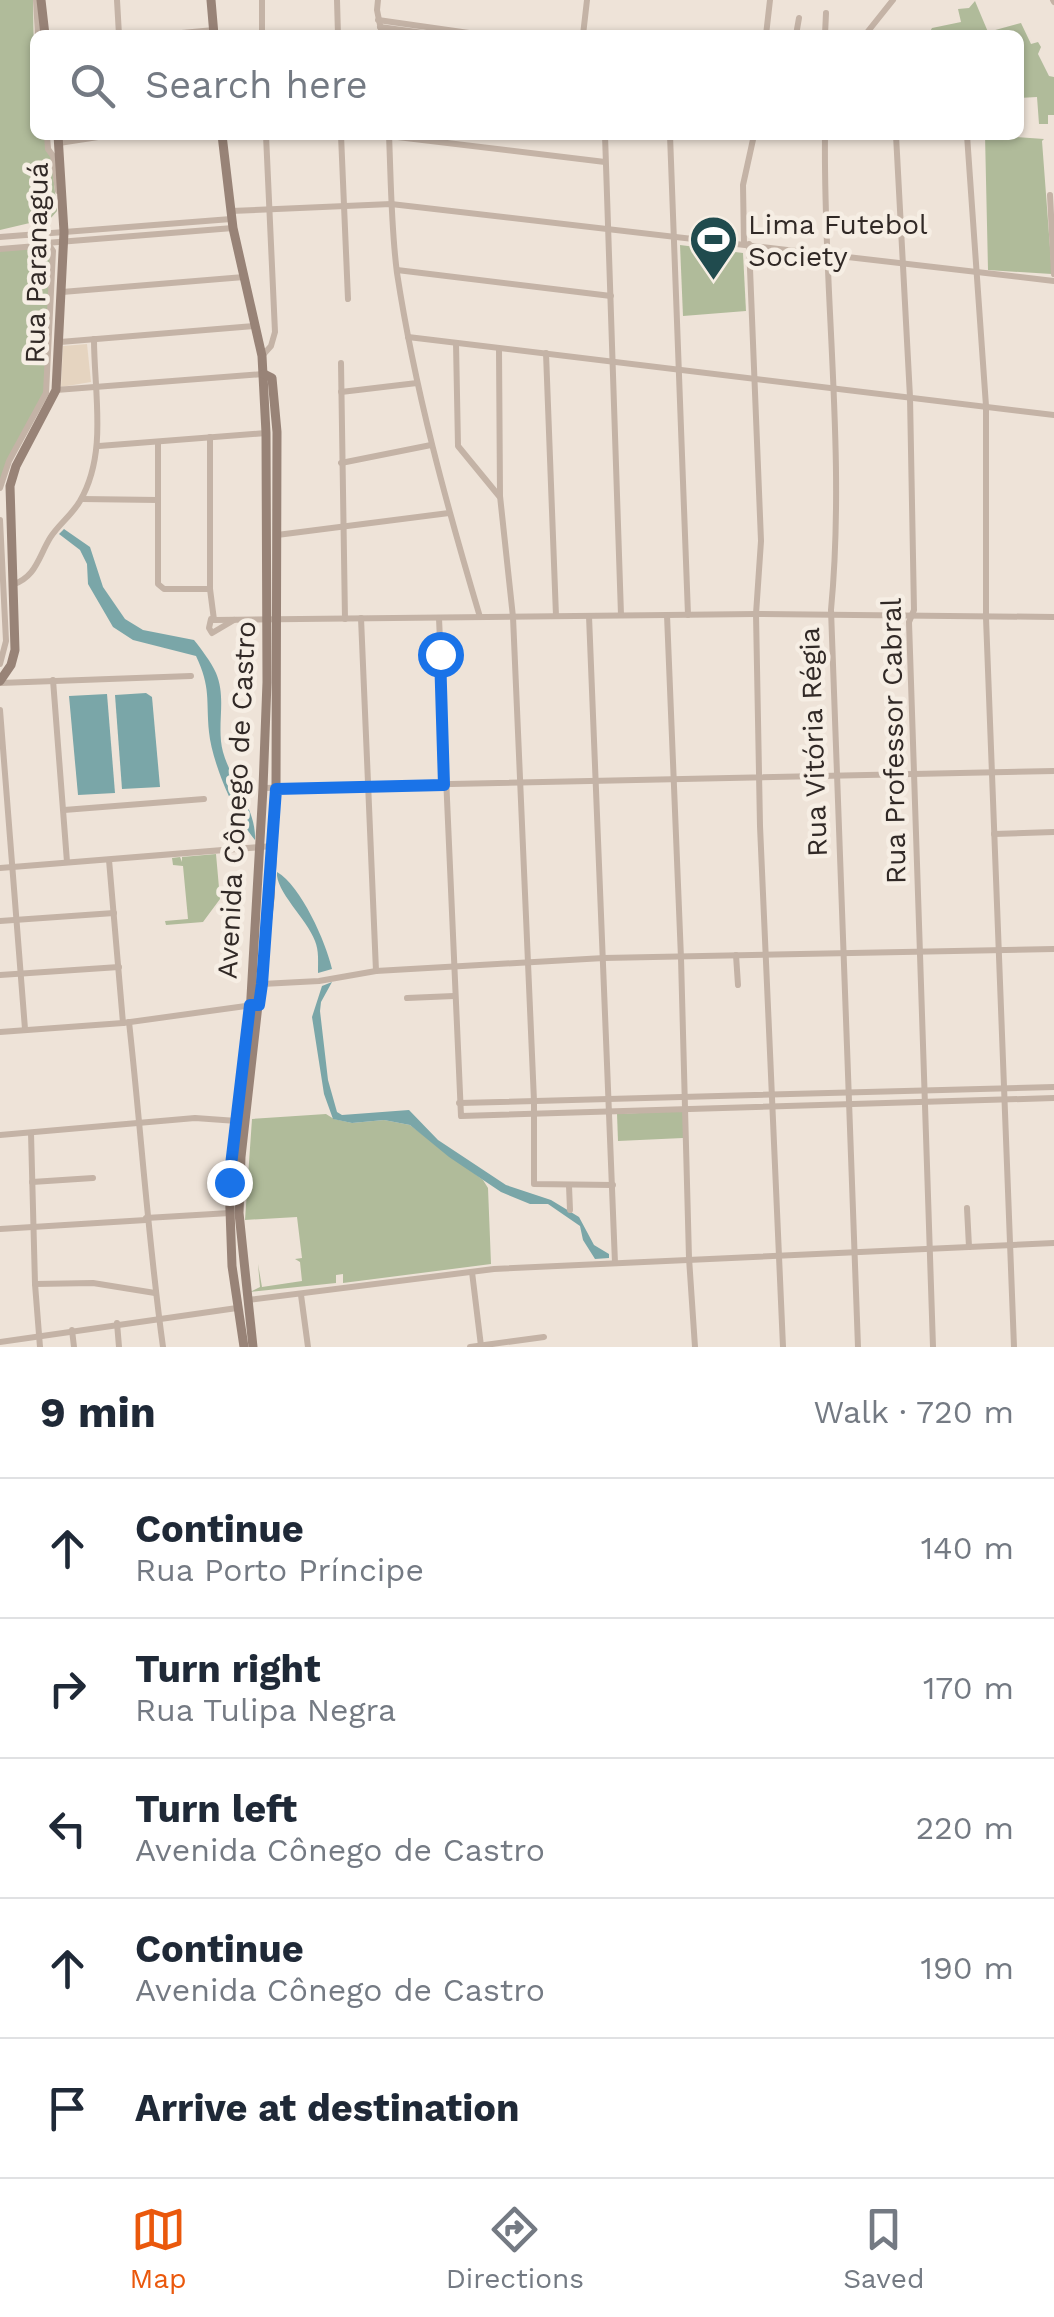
<!DOCTYPE html>
<meta charset="utf-8">
<style>
:root{--surface:#fff;--page:#f6f6f7;--text:#1f2937;--muted:#747a83;--line:#e0e1e3;--accent:#ea580c}
body{margin:0;font-family:"Work Sans",sans-serif;background:var(--page);color:var(--text)}
.stop{position:absolute;width:30px;height:30px;margin:-22px;border:8px solid #1a73e8;border-radius:50%;background:#fff}
.stop.end{background:#1a73e8;border-color:#fff;box-shadow:0 2px 10px #0008}
.list{margin:0;padding:0;list-style:none}
h2{display:flex;justify-content:space-between;align-items:center;height:130px;margin:0;padding:0 40px;font-size:42px}
h2 small{font-size:32px;font-weight:400;color:var(--muted)}
.list li{display:grid;grid-template-columns:65px 1fr auto;gap:30px;align-items:center;box-sizing:border-box;height:140px;padding:0 40px;border-top:2px solid var(--line)}
.list b{display:block;font-size:38px;white-space:nowrap}
.list p{margin:0;font-size:32px;white-space:nowrap;color:var(--muted)}
.list em{font-size:32px;font-style:normal;color:var(--muted)}
.icon{flex:none;width:55px;height:55px;fill:none;stroke:currentColor;stroke-width:2;stroke-linecap:round;stroke-linejoin:round}
.map{position:relative;flex:none;width:1054px;height:1347px;overflow:hidden}
.search{position:absolute;background:var(--surface);box-shadow:0 2px 8px #0004;left:30px;right:30px;top:30px;height:110px;display:flex;align-items:center;gap:25px;box-sizing:border-box;padding:0 35px;border-radius:15px;color:var(--muted);font-size:38px}
.sheet{height:830px;background:var(--surface)}
nav{display:flex;justify-content:space-around;align-items:center;box-sizing:border-box;height:140px;border-top:2px solid var(--line);background:var(--surface);font-size:28px;color:var(--muted)}
nav a{display:grid;justify-items:center;gap:5px}
nav .on{color:var(--accent)}
.map>svg:first-child{display:block}
.green{fill:#b0bb9a}
.plaza{fill:#e5d4c0}
.water{fill:#7aa6a8}
.lines{fill:none;stroke-linecap:round;stroke-linejoin:round}
.street{stroke:#c4b3a6;stroke-width:6}
.secondary{stroke:#988377;stroke-width:9}
.route{stroke:#1a73e8;stroke-width:12}
.labels{text-anchor:middle;stroke-width:9;stroke-linejoin:round;paint-order:stroke}
.poi-label{font-size:28px;fill:#312926;stroke:#f6eee4;text-anchor:start}
.street-label{font-size:28px;fill:#312926;stroke:#f6eee4}
</style>
<div class="map">
<svg width="1054" height="1347" viewBox="0 0 1054 1347">
<rect width="100%" height="100%" fill="#eee3d8"/>
<!-- green -->
<g class="green">
<path d="M0 0H33L35 135H49L57 211 51 218 0 230Z"/>
<path d="M975 1 988 32 1021 23 1031 44 1038 42 1041 47 1038 54 1049 76 1054 77V115H1048V124H1039L1037 97 1019 98V35H928L932 28 961 22 958 9 969 8Z"/>
<path d="M985 135 1044 139 1042 141 1052 274 988 270Z"/>
<path d="M680 245 743 253 746 311 683 316Z"/>
<path d="M51 246 46 393 9 461 0 488V249Z"/>
<path d="M216 854 220 899 203 922 166 925 165 921 188 919 183 866 173 865 172 858 180 857 182 862V857Z"/>
<path d="M683 1111V1138L618 1141 617 1114Z"/>
<path d="M326 1114 334 1119 352 1123 384 1120 410 1125 483 1180 488 1188 491 1264 343 1283V1274L336 1275V1283L250 1292 260 1287 258 1264 262 1287 302 1281 300 1262 295 1259 302 1258 297 1217 245 1220 252 1119Z"/>
</g>
<!-- plaza -->
<path class="plaza" d="M87 344 91 382 61 387 63 346Z"/>
<!-- water -->
<g class="water">
<path d="M64 529 90 547 103 587 125 619 143 630 194 640C202 650 211 662 216 673 227 699 216 726 223 752 231 781 257 810 255 840 235 816 212 763 209 732 206 699 211 688 196 656L133 640 113 627 88 584 87 564 80 550 59 534Z"/>
<path d="M146 693 152 697 160 787 122 789 115 695Z"/>
<path d="M107 694 115 793 78 795 69 696Z"/>
<path d="M277 872C301 886 326 942 332 969L318 973C318 961 319 951 315 941 307 919 275 891 277 872Z"/>
<path d="M332 982 321 1002 320 1011 328 1080 337 1112 342 1115 409 1110 438 1140 506 1185 551 1200 579 1217 594 1245 609 1254V1258L595 1259 583 1240 580 1226 548 1204H530L501 1192 449 1157 410 1125 384 1120 352 1123 333 1119 324 1094 312 1017 322 986Z"/>
</g>
<g class="lines">
<!-- street -->
<g class="street">
<path d="M36 0 38 35"/>
<path d="M117 0 119 35"/>
<path d="M262 0V35"/>
<path d="M337 0 338 35"/>
<path d="M378 0 377 10 382 35"/>
<path d="M1053 0 1054 2"/>
<path d="M378 20 483 35"/>
<path d="M380 27 438 35"/>
<path d="M160 35 214 30"/>
<path d="M583 35 587 0"/>
<path d="M766 35 770 0"/>
<path d="M796 35 799 18"/>
<path d="M825 35 826 13"/>
<path d="M865 35 893 0"/>
<path d="M47 135 48 149 53 156 58 191"/>
<path d="M341 135 348 299"/>
<path d="M389 135C391 181 391 227 397 273 415 390 446 503 480 617"/>
<path d="M605 135 621 615"/>
<path d="M670 135 688 615"/>
<path d="M825 135C823 293 846 452 831 610L858 1347"/>
<path d="M896 135 910 397 914 610 909 622 933 1347"/>
<path d="M967 135 986 406V618L1014 1347"/>
<path d="M389 136 605 162"/>
<path d="M59 143 111 135"/>
<path d="M1050 195 1054 274"/>
<path d="M231 211 391 204 1054 281"/>
<path d="M0 237 231 219"/>
<path d="M46 243 233 228"/>
<path d="M744 244 743 185 754 135"/>
<path d="M749 244 761 541 756 614 760 826 783 1347"/>
<path d="M0 249 49 245 53 251 46 393 9 461 0 488"/>
<path d="M397 270 611 296"/>
<path d="M62 292 244 277"/>
<path d="M408 337 1054 415"/>
<path d="M60 342 254 326"/>
<path d="M456 343 458 446 499 496"/>
<path d="M499 349 500 496 513 617 534 1101V1184L613 1185"/>
<path d="M546 353 556 616"/>
<path d="M262 356 271 346 275 332 266 135"/>
<path d="M341 363 345 619"/>
<path d="M56 390 264 374"/>
<path d="M341 392 417 383"/>
<path d="M210 437V589L214 620 756 614 1054 617"/>
<path d="M158 442V584L164 589H210"/>
<path d="M99 446 266 433"/>
<path d="M341 463 431 445"/>
<path d="M82 499 158 500"/>
<path d="M0 520 6 641 0 664"/>
<path d="M277 535 449 513"/>
<path d="M12 585C36 577 38 558 50 538 58 525 72 515 80 501 108 453 94 393 94 339"/>
<path d="M667 615 681 958 689 1258 695 1347"/>
<path d="M589 616 615 1263"/>
<path d="M361 618 376 971"/>
<path d="M439 618 461 1116 1054 1098"/>
<path d="M211 619 209 628 212 633 234 620"/>
<path d="M53 680 67 862"/>
<path d="M0 683 191 676"/>
<path d="M0 710 25 1029"/>
<path d="M263 788 1054 771"/>
<path d="M64 810 204 799"/>
<path d="M994 834 1054 832"/>
<path d="M109 860 123 1023"/>
<path d="M0 868 273 846"/>
<path d="M0 921 114 913"/>
<path d="M736 955 738 985"/>
<path d="M0 975 119 967"/>
<path d="M262 984 319 981 376 971 604 958 1054 949"/>
<path d="M407 998 454 996"/>
<path d="M129 1022C141 1130 148 1239 163 1347"/>
<path d="M0 1032 123 1023 253 1005"/>
<path d="M459 1103 1054 1087"/>
<path d="M31 1133 35 1284 40 1347"/>
<path d="M0 1135 195 1118 237 1121"/>
<path d="M32 1182 93 1178"/>
<path d="M569 1186 570 1210"/>
<path d="M967 1208 969 1247"/>
<path d="M146 1218 230 1213"/>
<path d="M0 1229 146 1220"/>
<path d="M472 1272 481 1346"/>
<path d="M35 1284 93 1283 155 1293"/>
<path d="M301 1295 308 1347"/>
<path d="M248 1300 494 1269 1054 1243"/>
<path d="M117 1323 119 1347"/>
<path d="M72 1330 74 1347"/>
<path d="M0 1342 237 1308"/>
<path d="M470 1347 544 1337"/>
</g>
<!-- secondary -->
<g class="secondary">
<path d="M41 0 45 35"/>
<path d="M211 0 214 35"/>
<path d="M222 135 233 228 262 356 266 433 267 682 263 788 249 1032 229 1182 232 1266 244 1347"/>
<path d="M0 681 11 665 15 650 10 486 16 466 56 390 64 232 58 135"/>
<path d="M253 1347 239 1213 241 1157 270 898 276 789 277 432 272 378 264 374"/>
</g>
</g>
<g class="lines">
<!-- route -->
<path class="route" d="M229 1182 250 1005H259L262 984 276 789 444 785 440 654"/>
</g>
<!-- icons -->
<defs>
<symbol id="stadium-pin" viewBox="-11 -11 22 30"><path d="M0 17L-7.5 6A9.5 9.5 0 1 1 7.5 6Z" fill="#204b4e" stroke="#f6eee4"/><path d="M0-5a6.5 5 0 1 0 0 10a6.5 5 0 1 0 0-10ZM-3.5-1.8h7v3.6h-7Z" fill="#fff"/></symbol>
</defs>
<g fill-rule="evenodd">
<use href="#stadium-pin" x="686" y="212" width="55" height="75"/>
</g>
<g class="labels">
<!-- poi labels -->
<g class="poi-label">
<text x="748" y="234">Lima Futebol<tspan x="748" dy="32">Society</tspan></text>
</g>
<!-- street labels -->
<g class="street-label">
<text transform="translate(36 263) rotate(-89)" y="10">Rua Paranaguá</text>
<text transform="translate(893 741) rotate(-91)" y="10">Rua Professor Cabral</text>
<text transform="translate(813 742) rotate(-92)" y="10">Rua Vitória Régia</text>
<text transform="translate(236 800) rotate(-87)" y="10">Avenida Cônego de Castro</text>
</g>
</g>
</svg>
<div class="stop" style="left:440px;top:654px"></div>
<div class="stop end" style="left:229px;top:1182px"></div>
<div class="search"><svg class="icon" aria-label="search" viewBox="0 0 24 24"><circle cx="10" cy="10" r="6"/><path d="M15 15l6 6"/></svg>Search here</div>
</div>
<section class="sheet">
<h2>9 min<small>Walk · 720 m</small></h2>
<ul class="list">
<li><svg class="icon" aria-label="ahead" viewBox="0 0 24 24"><path d="M12 20V5M6 11l6-6 6 6"/></svg><div><b>Continue</b><p>Rua Porto Príncipe</p></div><em>140 m</em></li>
<li><svg class="icon" aria-label="right" viewBox="0 0 24 24"><path d="M7 20v-9h11M14 6l5 5-5 5"/></svg><div><b>Turn right</b><p>Rua Tulipa Negra</p></div><em>170 m</em></li>
<li><svg class="icon" aria-label="left" viewBox="0 0 24 24"><path d="M17 20v-9H6M10 6l-5 5 5 5"/></svg><div><b>Turn left</b><p>Avenida Cônego de Castro</p></div><em>220 m</em></li>
<li><svg class="icon" aria-label="ahead" viewBox="0 0 24 24"><path d="M12 20V5M6 11l6-6 6 6"/></svg><div><b>Continue</b><p>Avenida Cônego de Castro</p></div><em>190 m</em></li>
<li><svg class="icon" aria-label="arrive" viewBox="0 0 24 24"><path d="M6 21V4h12l-3 4 3 4H6"/></svg><div><b>Arrive at destination</b></div></li>
</ul>
</section>
<nav>
<a class="on"><svg class="icon" aria-label="map" viewBox="0 0 24 24"><path d="M3 6l6-2 6 2 6-2v14l-6 2-6-2-6 2zM9 4v14M15 6v14"/></svg>Map</a>
<a><svg class="icon" aria-label="directions" viewBox="0 0 24 24"><path d="M12 3l9 9-9 9-9-9zM9 14v-3h6M13 9l2 2-2 2"/></svg>Directions</a>
<a><svg class="icon" aria-label="saved" viewBox="0 0 24 24"><path d="M7 4h10v16l-5-4-5 4z"/></svg>Saved</a>
</nav>
